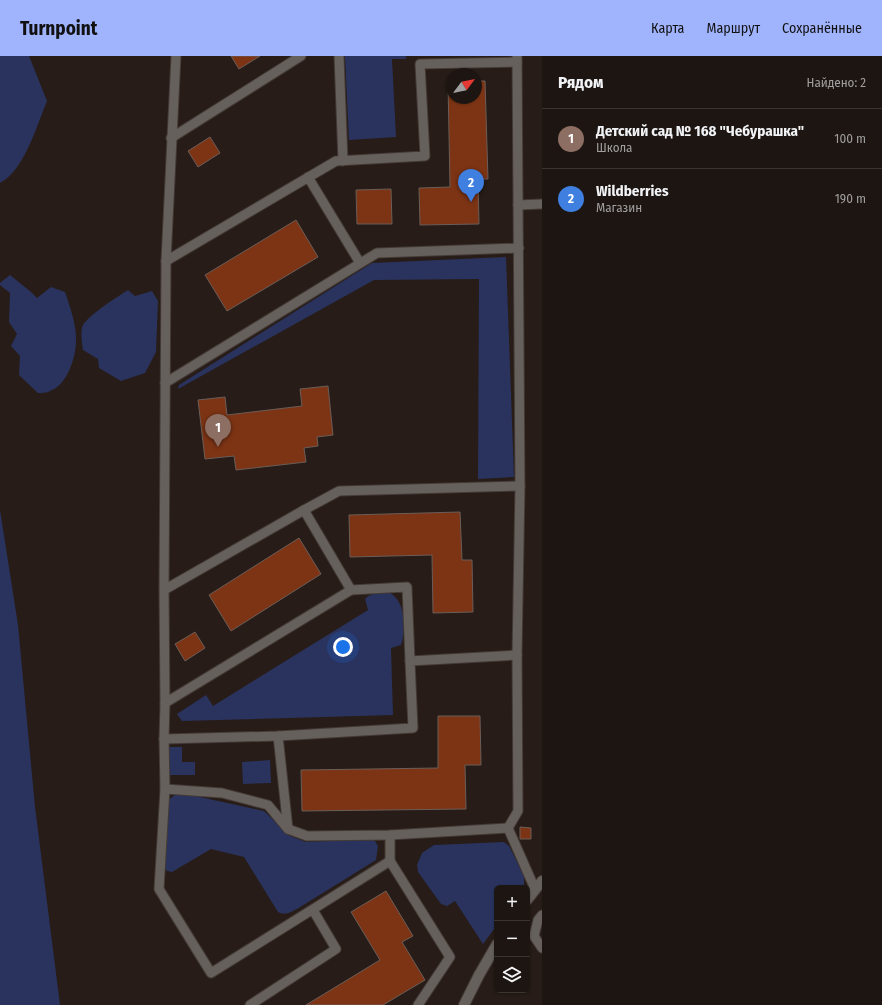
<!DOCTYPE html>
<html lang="ru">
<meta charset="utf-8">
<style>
:root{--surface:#1d1511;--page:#2a221f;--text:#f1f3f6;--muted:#a09f9f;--line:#3b3431;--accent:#a0b3fd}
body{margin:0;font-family:"Fira Sans Condensed",sans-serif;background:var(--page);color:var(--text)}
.controls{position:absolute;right:12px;bottom:12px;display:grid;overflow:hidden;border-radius:6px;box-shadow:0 1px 3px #0004}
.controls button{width:36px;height:36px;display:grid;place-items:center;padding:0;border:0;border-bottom:1px solid var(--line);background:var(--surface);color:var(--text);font:20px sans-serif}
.compass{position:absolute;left:446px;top:12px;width:36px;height:36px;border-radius:50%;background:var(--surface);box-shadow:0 1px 3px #0004;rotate:58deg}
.you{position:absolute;left:343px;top:591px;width:14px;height:14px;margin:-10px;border:3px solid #fff;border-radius:50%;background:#1a73e8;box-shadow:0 0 0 6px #1a73e833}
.badge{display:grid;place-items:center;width:26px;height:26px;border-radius:50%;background:var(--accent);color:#fff;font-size:13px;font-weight:700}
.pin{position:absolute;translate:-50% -33px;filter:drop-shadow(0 1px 2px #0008)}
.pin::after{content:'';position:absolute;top:21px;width:14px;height:12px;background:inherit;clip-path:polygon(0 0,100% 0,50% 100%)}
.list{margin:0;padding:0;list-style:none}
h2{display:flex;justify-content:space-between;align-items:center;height:52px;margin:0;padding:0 16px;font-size:17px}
h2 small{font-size:13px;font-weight:400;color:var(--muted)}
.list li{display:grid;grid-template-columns:26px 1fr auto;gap:12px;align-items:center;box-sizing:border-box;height:60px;padding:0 16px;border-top:1px solid var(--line)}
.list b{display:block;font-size:15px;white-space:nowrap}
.list p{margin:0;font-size:13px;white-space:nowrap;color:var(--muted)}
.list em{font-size:13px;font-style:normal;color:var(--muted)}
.icon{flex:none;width:22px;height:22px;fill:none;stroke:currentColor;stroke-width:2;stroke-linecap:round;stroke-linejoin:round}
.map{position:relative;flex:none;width:542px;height:949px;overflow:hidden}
header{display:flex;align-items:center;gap:24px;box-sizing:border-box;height:56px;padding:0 20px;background:var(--accent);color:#111}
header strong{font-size:19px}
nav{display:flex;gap:22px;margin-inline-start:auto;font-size:14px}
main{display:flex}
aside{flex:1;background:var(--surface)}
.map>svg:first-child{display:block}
.green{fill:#2a335e}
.building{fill:#7d3414;stroke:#6b5d58}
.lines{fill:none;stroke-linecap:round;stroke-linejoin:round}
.lane-casing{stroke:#443a35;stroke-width:11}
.street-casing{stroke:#443a35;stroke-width:12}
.lane{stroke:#66605d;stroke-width:9}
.street{stroke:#66605d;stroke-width:10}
</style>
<header>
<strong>Turnpoint</strong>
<nav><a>Карта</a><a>Маршрут</a><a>Сохранённые</a></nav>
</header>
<main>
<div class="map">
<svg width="542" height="949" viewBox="0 0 542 949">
<rect width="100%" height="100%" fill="#271c17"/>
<!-- green -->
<g class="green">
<path d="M0 0H29L47 45C37 69 24 115 0 127Z"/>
<path d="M345 0H406V3H392L396 81 349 84Z"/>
<path d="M506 201 514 421 478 423 479 223 374 224 178 333 179 329 372 207Z"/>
<path d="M10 219 31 236 37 242 51 231 65 236C75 266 82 285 69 315 65 323 59 332 50 335 47 337 41 337 38 337L19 319 20 300 11 290 17 278 9 266 10 237 0 229V227Z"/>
<path d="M128 234 135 240 152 235 158 245 156 296 145 317 121 325 99 312 98 303 83 294C82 287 80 275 83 269 90 258 117 241 128 234Z"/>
<path d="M0 454 18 569 35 751 60 949H0Z"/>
<path d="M390 537C406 546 406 573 401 589L391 592 393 659 182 665 177 658 206 639 213 650 368 554 365 543C371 536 382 537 390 537Z"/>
<path d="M167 691H182V706H195V719H167Z"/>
<path d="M270 704 271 727 243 728 242 706Z"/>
<path d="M181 738H186L264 755 290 780 306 786 370 783 375 785 378 790 376 804 297 853C291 856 285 860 278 856L244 801 211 793 172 816 167 815 164 811 168 744 175 739Z"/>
<path d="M504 786 509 790 524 820V832H497V869L483 888 455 845 447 850 441 848 418 816 417 809 422 797 434 789Z"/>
</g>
<!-- building -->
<g class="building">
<path d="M231 0H260L239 13Z"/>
<path d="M476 25H485L488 123H478L479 168 420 169 419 132 450 131 448 26H452V42H476Z"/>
<path d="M210 81 220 97 198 111 188 95Z"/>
<path d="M391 133 392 168H357L356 134Z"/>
<path d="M296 164 318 201 227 255 205 219Z"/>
<path d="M328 330 333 379 317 381 318 390 304 392 306 406 236 414 234 400 205 403 198 344 225 341 227 359 302 350 300 333Z"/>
<path d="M460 456 462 504H472L473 556 433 557 432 499 350 501 349 459Z"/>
<path d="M299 482 321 518 231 575 209 539Z"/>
<path d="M195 576 205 592 185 605 175 588Z"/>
<path d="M438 660H480L481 709H465L466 753 302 755 301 714 438 712Z"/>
<path d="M520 771 531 772V783H520Z"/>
<path d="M386 835 413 880 402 886 425 924 383 949H306L380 904 351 856Z"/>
</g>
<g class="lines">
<defs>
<g id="lane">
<path d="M339 0 343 105"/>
<path d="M517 0 520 430 517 599 518 755 508 772 535 833"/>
<path d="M171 82 301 0"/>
<path d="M308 121 360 207"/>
<path d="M518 149 542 148"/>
<path d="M166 205 336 105 425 100 420 8 517 6"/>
<path d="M165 327 377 197 519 192"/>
<path d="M304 454 339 435 520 430"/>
<path d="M164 534 304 454 351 534 165 647 164 534 166 205 176 0"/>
<path d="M351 534 407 531 410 605"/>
<path d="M165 647 164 683 165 733 159 833 211 917 390 805 450 901 418 949"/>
<path d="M278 680 288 773"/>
<path d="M164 683 278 680 413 672 410 605 517 599"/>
<path d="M165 733 222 737 268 749 288 773 307 780 390 779 508 772"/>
<path d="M390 779V805"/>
<path d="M542 859 538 864 534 880 542 892"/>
<path d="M250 949 336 893 313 854"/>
</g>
<g id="street">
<path d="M527 844 542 825"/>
<path d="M464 949 479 919 497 888"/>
</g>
</defs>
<!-- lane casing -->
<use href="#lane" class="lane-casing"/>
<!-- street casing -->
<use href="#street" class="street-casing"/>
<!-- lane -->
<use href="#lane" class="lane"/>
<!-- street -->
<use href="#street" class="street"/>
</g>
</svg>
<div class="controls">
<button>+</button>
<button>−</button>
<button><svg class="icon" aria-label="layers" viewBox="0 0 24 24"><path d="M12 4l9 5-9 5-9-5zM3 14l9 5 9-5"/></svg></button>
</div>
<svg class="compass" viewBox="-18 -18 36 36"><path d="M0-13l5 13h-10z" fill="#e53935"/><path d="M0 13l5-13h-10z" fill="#a09f9f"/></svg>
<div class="you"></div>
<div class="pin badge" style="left:218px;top:391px;background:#8d6e63">1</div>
<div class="pin badge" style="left:471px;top:146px;background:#3f7fe0">2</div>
</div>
<aside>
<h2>Рядом<small>Найдено: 2</small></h2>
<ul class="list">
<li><span class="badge" style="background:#8d6e63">1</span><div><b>Детский сад № 168 &quot;Чебурашка&quot;</b><p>Школа</p></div><em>100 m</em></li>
<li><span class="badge" style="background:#3f7fe0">2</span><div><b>Wildberries</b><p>Магазин</p></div><em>190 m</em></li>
</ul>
</aside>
</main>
